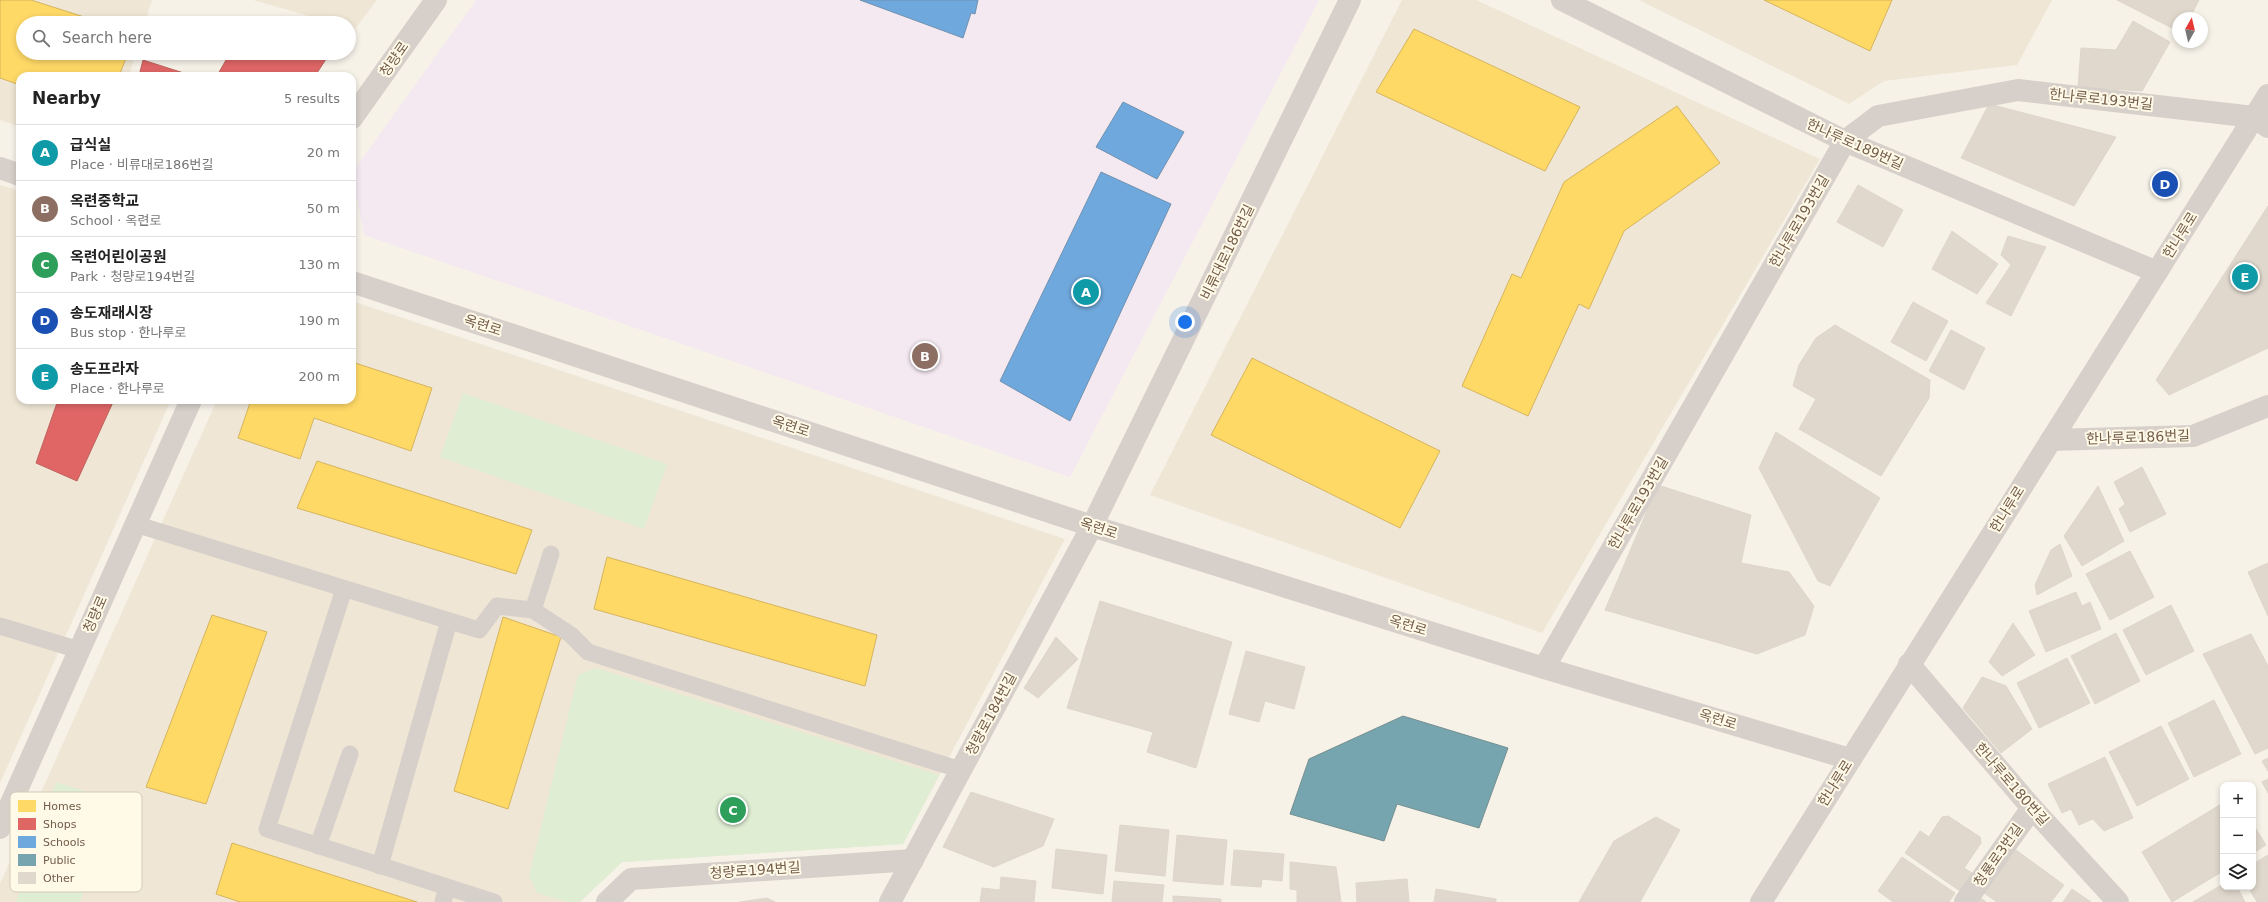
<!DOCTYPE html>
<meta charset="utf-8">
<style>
:root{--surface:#fff;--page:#f2f2f2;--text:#222;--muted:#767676;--line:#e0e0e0;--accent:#b45309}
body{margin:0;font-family:"DejaVu Sans","Noto Sans KR",sans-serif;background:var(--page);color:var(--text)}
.controls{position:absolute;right:12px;bottom:12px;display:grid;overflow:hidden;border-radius:8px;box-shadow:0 2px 6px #0003}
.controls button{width:36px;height:36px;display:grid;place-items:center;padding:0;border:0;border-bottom:1px solid var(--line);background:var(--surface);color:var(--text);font:20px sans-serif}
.compass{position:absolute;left:2172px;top:12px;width:36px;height:36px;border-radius:50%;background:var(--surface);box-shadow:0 2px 6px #0003;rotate:8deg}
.you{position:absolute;left:1185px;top:322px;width:14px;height:14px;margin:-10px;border:3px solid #fff;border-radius:50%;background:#1a73e8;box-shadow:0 0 0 6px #1a73e833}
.badge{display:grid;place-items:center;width:26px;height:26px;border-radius:50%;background:var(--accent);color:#fff;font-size:13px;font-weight:700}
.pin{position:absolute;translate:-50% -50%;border:2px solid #fff;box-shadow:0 1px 4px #0006}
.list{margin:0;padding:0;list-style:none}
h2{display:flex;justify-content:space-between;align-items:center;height:52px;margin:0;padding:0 16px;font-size:17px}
h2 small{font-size:13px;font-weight:400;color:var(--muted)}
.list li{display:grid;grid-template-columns:26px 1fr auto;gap:12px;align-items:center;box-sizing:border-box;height:56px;padding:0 16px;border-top:1px solid var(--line)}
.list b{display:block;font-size:15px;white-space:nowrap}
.list p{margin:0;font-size:13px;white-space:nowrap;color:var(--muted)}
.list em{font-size:13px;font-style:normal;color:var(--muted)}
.icon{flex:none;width:22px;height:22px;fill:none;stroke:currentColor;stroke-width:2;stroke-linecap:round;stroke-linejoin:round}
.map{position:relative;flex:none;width:2268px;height:902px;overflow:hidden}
.search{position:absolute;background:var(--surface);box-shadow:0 2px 6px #0003;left:16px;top:16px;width:340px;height:44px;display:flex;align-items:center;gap:10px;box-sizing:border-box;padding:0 14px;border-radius:22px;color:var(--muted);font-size:15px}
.panel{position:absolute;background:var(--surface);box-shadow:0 2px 6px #0003;left:16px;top:72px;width:340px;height:332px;border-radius:12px}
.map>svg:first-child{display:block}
.residential{fill:#efe6d5}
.education{fill:#f4e8f1}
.green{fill:#dfedd3}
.homes{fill:#ffd966;stroke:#d5b45d}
.shops{fill:#e06666;stroke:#bf635d}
.schools{fill:#6fa8dc;stroke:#7092b0}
.public{fill:#76a5af;stroke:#758f90}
.building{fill:#e0d8cd;stroke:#ded6ca}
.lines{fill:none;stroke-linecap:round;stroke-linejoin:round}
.lane{stroke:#d7d0ca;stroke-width:17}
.street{stroke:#d7d0ca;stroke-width:22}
.secondary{stroke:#d7d0ca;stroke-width:22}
.labels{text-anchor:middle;stroke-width:4;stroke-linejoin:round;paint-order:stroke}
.street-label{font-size:14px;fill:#735d49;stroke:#fff9e8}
.key{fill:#fff9e8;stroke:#d5cab8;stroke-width:1}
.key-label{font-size:11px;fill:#735d49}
</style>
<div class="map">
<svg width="2268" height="902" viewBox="0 0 2268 902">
<rect width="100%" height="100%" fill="#f6f2e8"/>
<!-- residential -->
<g class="residential">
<path d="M0 0H152L145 23H23V53H136L129 76H20V127L0 120Z"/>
<path d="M253 0H377L355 29 349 28V23H333Z"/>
<path d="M1402 0H1476L1820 159 1542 633 1150 495Z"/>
<path d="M1639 0H2052L2017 65 1884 81 1849 104Z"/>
<path d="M0 185 20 191V400H171L0 783Z"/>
<path d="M352 301 1065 539 903 844 622 862 580 902H0V884L217 400H352Z"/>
</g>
<!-- education -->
<path class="education" d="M476 0H1319L1070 477 364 235 352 173Z"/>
<!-- green -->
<g class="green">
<path d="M463 393 667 464 644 529 440 457Z"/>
<path d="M596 668 939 775 903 844 622 862 580 902H568L537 893 529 876 578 675Z"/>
<path d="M56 782 113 800 80 902H16Z"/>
</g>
<!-- homes -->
<g class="homes">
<path d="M0 0H31L103 23H23V53H128L119 76H20V85L0 78Z"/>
<path d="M1764 0H1892L1870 51Z"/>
<path d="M1414 29 1580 107 1545 171 1376 92Z"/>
<path d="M1677 106 1720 163 1624 231 1589 309 1579 304 1528 416 1462 386 1512 274 1521 278 1564 182Z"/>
<path d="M1252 358 1440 451 1400 528 1211 435Z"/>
<path d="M352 362 432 388 411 451 314 418 300 459 238 438 251 400H352Z"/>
<path d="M317 461 532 530 516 574 297 508Z"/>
<path d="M607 557 877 635 865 686 594 609Z"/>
<path d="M212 615 267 632 206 804 146 787Z"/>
<path d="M503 617 561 637 508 809 454 791Z"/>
<path d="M232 843 417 902H240L216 894Z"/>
</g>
<!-- shops -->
<g class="shops">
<path d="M253 17 274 23H249Z"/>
<path d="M230 53H330L315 76H210L218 74Z"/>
<path d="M143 60 193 76H139Z"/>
<path d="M58 400H114L77 481 36 463Z"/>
</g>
<!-- schools -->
<g class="schools">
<path d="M860 0H978L975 14 971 13 963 38Z"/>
<path d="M1123 102 1184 132 1157 179 1096 147Z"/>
<path d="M1101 172 1171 204 1070 421 1000 381Z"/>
</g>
<!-- public -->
<path class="public" d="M1403 716 1508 748 1479 828 1397 804 1384 841 1290 814 1309 759Z"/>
<!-- building -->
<g class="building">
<path d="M2117 0H2199L2190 18H2178V27L2172 28Z"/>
<path d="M2133 21 2170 42 2142 91 2078 87 2081 48 2116 50Z"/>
<path d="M1989 104 2116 137 2074 206 1961 158Z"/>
<path d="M1858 185 1903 210 1883 247 1837 222Z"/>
<path d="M2268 206V348L2169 395 2156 380Z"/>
<path d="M1952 231 1998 264 1977 294 1932 269Z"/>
<path d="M2008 236 2046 247 2011 316 1986 303 2011 265 2001 255Z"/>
<path d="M1913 302 1948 321 1926 361 1891 342Z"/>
<path d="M1835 325 1930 380 1929 398 1881 476 1799 429 1816 399 1793 386 1799 365 1816 338Z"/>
<path d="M1951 330 1985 348 1964 390 1929 371Z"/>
<path d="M1776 432 1880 498 1830 586 1818 581 1759 468Z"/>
<path d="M2142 467 2166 514 2130 532 2119 509 2125 504 2114 482Z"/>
<path d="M1658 485 1751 515 1741 563 1789 572 1814 606 1805 635 1757 654 1605 610Z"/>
<path d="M2098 486 2124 541 2082 566 2064 536Z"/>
<path d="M2060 544 2072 576 2037 595 2035 585 2051 550Z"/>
<path d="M2130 551 2154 597 2110 620 2086 574Z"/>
<path d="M2268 563V616L2248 572Z"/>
<path d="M2076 592 2082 606 2090 602 2101 629 2046 652 2029 611Z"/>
<path d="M1100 601 1232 642 1196 768 1147 752 1153 732 1067 708Z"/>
<path d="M2171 605 2194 651 2146 675 2123 630Z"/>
<path d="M2013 623 2035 655 2002 676 1989 662Z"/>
<path d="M2116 633 2140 681 2095 704 2071 656Z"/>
<path d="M2251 634 2268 666V748L2255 754 2203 654Z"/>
<path d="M1056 637 1078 659 1038 698 1024 688Z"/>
<path d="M1246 651 1305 667 1294 709 1265 701 1259 722 1229 714Z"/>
<path d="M2067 658 2090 703 2039 728 2017 683Z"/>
<path d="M1982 677 2006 686 2032 729 2001 753 1963 708Z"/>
<path d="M2214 700 2241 754 2194 777 2168 723Z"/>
<path d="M2161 726 2189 779 2137 806 2109 752Z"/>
<path d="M2105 757 2133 818 2104 831 2093 819 2079 825 2071 809 2062 813 2048 784Z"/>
<path d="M2268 758V771L2262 761Z"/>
<path d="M2268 779V793L2262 782Z"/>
<path d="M971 792 1054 819 1043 846 994 867 943 847Z"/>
<path d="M2223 803V871L2172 902 2142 852Z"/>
<path d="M1948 816 1980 837 1981 843 1964 868 1972 873 1960 891 1905 853 1920 831 1929 837 1942 817Z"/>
<path d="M1656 817 1680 830 1640 902H1579L1614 841Z"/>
<path d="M2253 824 2266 845 2253 853Z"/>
<path d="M1120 825 1169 830 1165 876 1115 871Z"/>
<path d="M1177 835 1227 840 1223 885 1173 881Z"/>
<path d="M1056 849 1107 855 1103 894 1052 888Z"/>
<path d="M1234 850 1284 854 1282 881 1262 879 1261 887 1231 885Z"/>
<path d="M2016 850 2064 885 2051 902H1997L1984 893Z"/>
<path d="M2268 855V902H2257L2248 887H2253V864Z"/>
<path d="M1902 857 1955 893 1949 902H1893L1878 891Z"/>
<path d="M1290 862 1336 867 1341 902H1297V890L1290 889Z"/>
<path d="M1001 877 1036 881 1034 902H980L982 888 1000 890Z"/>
<path d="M1407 879 1409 902H1357L1356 883Z"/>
<path d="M1114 881 1164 885 1162 902H1112Z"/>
<path d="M2223 884V887H2237L2245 902H2193Z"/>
<path d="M1436 889 1496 899V902H1434Z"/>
<path d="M2072 889 2091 902H2063Z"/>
<path d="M1173 896 1221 899V902H1173Z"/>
<path d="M767 898 775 902H740Z"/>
<path d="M1981 898 1986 902H1978Z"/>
</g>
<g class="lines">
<!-- lane -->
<g class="lane">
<path d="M135 524 479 630 497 606 533 610 571 635 588 652 961 770"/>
<path d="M344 589 267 829 494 902"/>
<path d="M533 610 551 554"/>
<path d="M0 626 79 650"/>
<path d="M318 846 350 754"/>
<path d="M380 866 449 621"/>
<path d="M443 902 447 887"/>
</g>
<!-- street -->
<g class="street">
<path d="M1562 0 1845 141 2157 272"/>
<path d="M2051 440 2193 436 2268 406"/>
<path d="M1909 664 2032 808 2118 902"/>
<path d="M1544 668 1845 141 1878 116 2018 90 2254 117 2268 127"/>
<path d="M607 902 631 879 913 860"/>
<path d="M890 902 1092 526 1350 0"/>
<path d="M1965 902 2032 808"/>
</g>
<!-- secondary -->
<g class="secondary">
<path d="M352 118 436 0"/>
<path d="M0 168 20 175"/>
<path d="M352 282 1092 526 1544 668 1850 759"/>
<path d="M0 828 191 400"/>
<path d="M1761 902 2268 95"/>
</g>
</g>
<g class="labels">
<!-- street labels -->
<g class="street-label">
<text transform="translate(394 59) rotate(-55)" y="5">청량로</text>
<text transform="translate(2101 99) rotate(6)" y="5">한나루로193번길</text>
<text transform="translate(1855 144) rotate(24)" y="5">한나루로189번길</text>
<text transform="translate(1799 221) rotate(-60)" y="5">한나루로193번길</text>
<text transform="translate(2180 235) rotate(-58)" y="5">한나루로</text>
<text transform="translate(1227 252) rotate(-64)" y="5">비류대로186번길</text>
<text transform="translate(483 325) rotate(18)" y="5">옥련로</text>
<text transform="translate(791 426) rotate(18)" y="5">옥련로</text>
<text transform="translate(2138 437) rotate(-2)" y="5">한나루로186번길</text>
<text transform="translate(1638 503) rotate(-60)" y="5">한나루로193번길</text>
<text transform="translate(2007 509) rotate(-58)" y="5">한나루로</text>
<text transform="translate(1099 528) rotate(18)" y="5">옥련로</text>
<text transform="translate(95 614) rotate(-66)" y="5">청량로</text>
<text transform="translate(1408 625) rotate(17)" y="5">옥련로</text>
<text transform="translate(991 714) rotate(-62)" y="5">청량로184번길</text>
<text transform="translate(1718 719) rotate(17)" y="5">옥련로</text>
<text transform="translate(1835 783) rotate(-58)" y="5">한나루로</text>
<text transform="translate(2012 784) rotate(49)" y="5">한나루로180번길</text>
<text transform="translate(1998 855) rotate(-55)" y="5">청룡로3번길</text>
<text transform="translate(755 870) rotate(-4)" y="5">청량로194번길</text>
</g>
</g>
<!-- legend -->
<rect x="10" y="792" width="132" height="100" rx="6" class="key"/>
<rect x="18" y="800" width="18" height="12" fill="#ffd966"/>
<rect x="18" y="818" width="18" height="12" fill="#e06666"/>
<rect x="18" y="836" width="18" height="12" fill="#6fa8dc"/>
<rect x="18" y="854" width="18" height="12" fill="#76a5af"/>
<rect x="18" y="872" width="18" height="12" fill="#e0d8cd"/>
<g class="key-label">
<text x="43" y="810">Homes</text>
<text x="43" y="828">Shops</text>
<text x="43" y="846">Schools</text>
<text x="43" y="864">Public</text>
<text x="43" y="882">Other</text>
</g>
</svg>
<div class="controls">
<button>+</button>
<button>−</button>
<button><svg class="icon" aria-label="layers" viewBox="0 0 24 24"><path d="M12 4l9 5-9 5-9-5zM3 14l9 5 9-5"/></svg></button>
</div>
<svg class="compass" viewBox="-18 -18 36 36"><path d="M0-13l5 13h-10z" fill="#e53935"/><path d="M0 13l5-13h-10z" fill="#767676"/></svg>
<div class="you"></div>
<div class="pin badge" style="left:1086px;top:292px;background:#0f9aa8">A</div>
<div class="pin badge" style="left:925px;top:356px;background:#8d6e63">B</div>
<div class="pin badge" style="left:733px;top:810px;background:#2e9e5b">C</div>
<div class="pin badge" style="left:2165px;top:184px;background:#1a4fb4">D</div>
<div class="pin badge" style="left:2245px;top:277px;background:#0f9aa8">E</div>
<div class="search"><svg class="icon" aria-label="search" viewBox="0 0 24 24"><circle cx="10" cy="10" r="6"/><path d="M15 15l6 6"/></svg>Search here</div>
<section class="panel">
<h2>Nearby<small>5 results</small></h2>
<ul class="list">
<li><span class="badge" style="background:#0f9aa8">A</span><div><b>급식실</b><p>Place · 비류대로186번길</p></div><em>20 m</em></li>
<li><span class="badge" style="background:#8d6e63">B</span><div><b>옥련중학교</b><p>School · 옥련로</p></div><em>50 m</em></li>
<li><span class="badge" style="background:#2e9e5b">C</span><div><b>옥련어린이공원</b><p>Park · 청량로194번길</p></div><em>130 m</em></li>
<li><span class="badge" style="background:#1a4fb4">D</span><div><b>송도재래시장</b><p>Bus stop · 한나루로</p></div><em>190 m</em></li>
<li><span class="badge" style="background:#0f9aa8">E</span><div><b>송도프라자</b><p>Place · 한나루로</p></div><em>200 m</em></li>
</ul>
</section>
</div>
